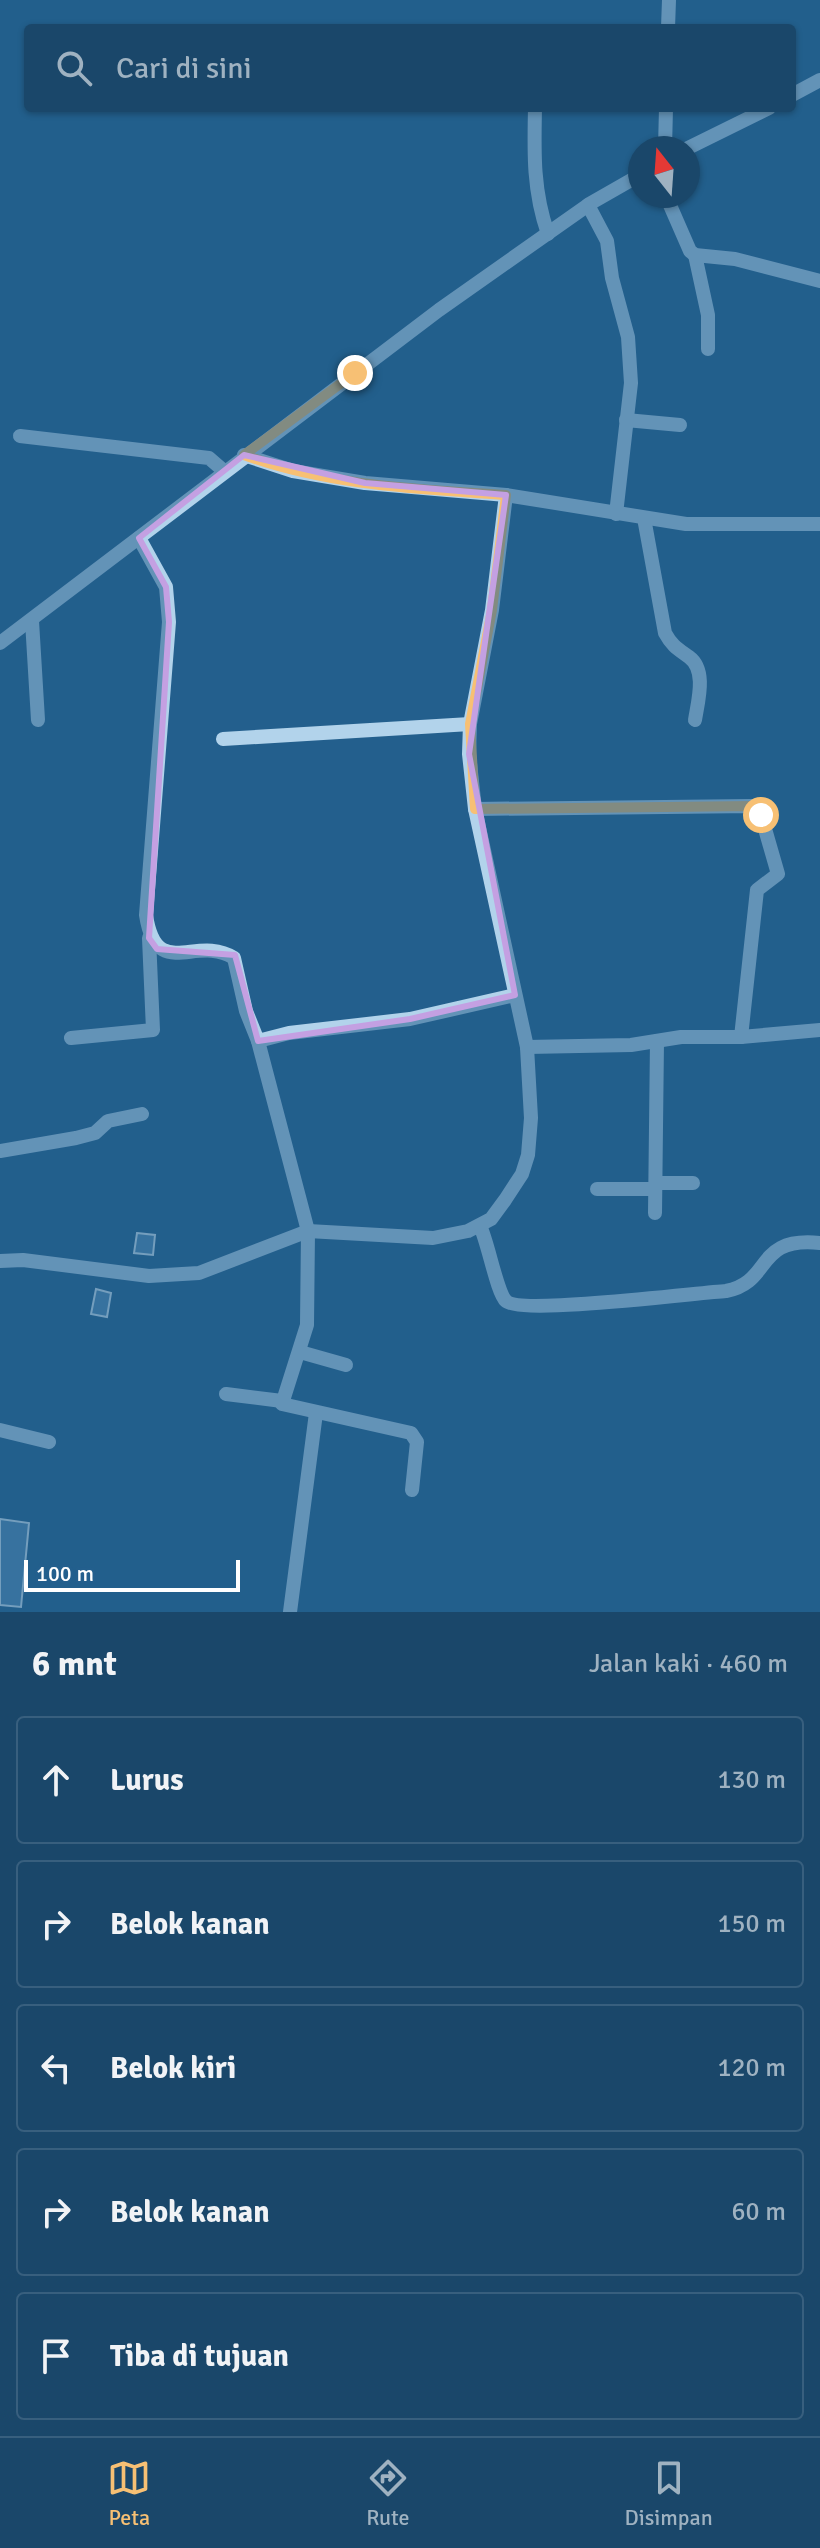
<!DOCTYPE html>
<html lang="id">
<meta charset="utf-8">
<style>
:root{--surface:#1a476a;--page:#234e70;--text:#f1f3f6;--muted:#9fb2c1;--line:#385f7e;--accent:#f7c074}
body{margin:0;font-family:Signika,sans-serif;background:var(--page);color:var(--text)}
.compass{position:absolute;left:628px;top:136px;width:72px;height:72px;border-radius:50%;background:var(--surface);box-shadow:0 2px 6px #0004;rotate:343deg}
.scale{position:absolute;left:24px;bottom:20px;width:216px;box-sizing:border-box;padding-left:8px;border:4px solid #fff;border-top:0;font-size:22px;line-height:28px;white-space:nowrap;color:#fff;-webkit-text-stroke:6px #235f8d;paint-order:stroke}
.stop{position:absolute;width:24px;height:24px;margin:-18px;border:6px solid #f7c074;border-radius:50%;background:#fff}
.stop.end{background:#f7c074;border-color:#fff;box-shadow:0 2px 8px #0008}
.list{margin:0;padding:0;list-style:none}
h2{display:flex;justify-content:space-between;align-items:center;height:104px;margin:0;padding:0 32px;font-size:34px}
h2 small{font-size:26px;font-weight:400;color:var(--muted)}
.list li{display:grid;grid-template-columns:52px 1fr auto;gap:24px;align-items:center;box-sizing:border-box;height:128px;margin:0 16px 16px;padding:0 16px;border:2px solid var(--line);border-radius:8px}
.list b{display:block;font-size:30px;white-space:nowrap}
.list em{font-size:26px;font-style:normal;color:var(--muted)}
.icon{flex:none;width:44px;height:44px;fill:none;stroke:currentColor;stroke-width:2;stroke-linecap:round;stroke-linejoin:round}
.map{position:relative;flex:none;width:820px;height:1612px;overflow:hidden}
.search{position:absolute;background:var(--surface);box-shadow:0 2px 6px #0004;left:24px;right:24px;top:24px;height:88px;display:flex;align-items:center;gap:20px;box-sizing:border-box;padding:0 28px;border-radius:8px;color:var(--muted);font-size:30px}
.sheet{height:824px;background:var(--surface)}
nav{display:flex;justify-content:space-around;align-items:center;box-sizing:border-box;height:112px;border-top:2px solid var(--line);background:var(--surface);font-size:22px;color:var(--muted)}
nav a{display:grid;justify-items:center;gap:4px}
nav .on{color:var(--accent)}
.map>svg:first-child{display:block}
.building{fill:#508bb6;stroke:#d7eaf8;stroke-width:2}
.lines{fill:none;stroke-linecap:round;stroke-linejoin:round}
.minor{stroke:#b2d3eb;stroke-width:14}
.route{stroke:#f7c074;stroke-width:10}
.marked{fill:none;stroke:#c4a0e2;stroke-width:6;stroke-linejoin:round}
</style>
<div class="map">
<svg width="820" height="1612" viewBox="0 0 820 1612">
<rect width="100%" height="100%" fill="#235f8d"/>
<!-- building -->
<g class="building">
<path d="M137 1233 155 1235 153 1255 134 1253Z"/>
<path d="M96 1289 111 1293 107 1317 91 1314Z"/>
<path d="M0 1519 29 1523 21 1607 0 1605Z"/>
</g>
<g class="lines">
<!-- minor -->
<g class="minor">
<path d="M668 28 669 0"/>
<path d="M792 95 820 80"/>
<path d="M535 108C534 153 533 191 548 234"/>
<path d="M665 148 666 108"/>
<path d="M688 148 769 108"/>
<path d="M666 196 690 251 695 255 735 259 820 281"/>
<path d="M588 205 607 241 612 278 628 337 631 383 616 514"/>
<path d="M695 255 708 315V349"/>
<path d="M626 420 680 425"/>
<path d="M20 436 209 458 224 471"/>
<path d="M244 455 293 471 365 483 506 495 686 524H820"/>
<path d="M644 518 665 633C672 646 678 649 689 657 707 670 698 701 695 720"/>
<path d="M139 538 166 587 169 622 146 915C156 982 196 934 234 958L246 1011 258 1041 289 1033 410 1019 515 995"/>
<path d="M32 621 38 720"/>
<path d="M0 643 439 310 591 203 640 175"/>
<path d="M223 739 470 724"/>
<path d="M475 809 754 806 761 815 778 874 757 890 741 1037"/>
<path d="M71 1038 153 1030 149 938"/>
<path d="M258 1041 308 1231 307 1325 282 1404 411 1433 417 1442 412 1490"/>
<path d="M527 1047 631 1045 681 1037H741L820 1030"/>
<path d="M0 1151 76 1138 95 1133 108 1121 142 1114"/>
<path d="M656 1183H693"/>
<path d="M597 1189H655"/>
<path d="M655 1213 657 1041"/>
<path d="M480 1226C488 1242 497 1293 506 1301 521 1315 695 1293 726 1291 773 1282 754 1236 820 1243"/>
<path d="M0 1261 23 1260 149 1276 199 1273 308 1231 433 1238 468 1231 491 1219 505 1200 522 1174 528 1155 531 1118 527 1047 475 809 469 754 470 724 492 610 506 495"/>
<path d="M300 1352 346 1365"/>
<path d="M226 1394 282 1401"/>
<path d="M0 1430 49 1442"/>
<path d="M290 1612 316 1413"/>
</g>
</g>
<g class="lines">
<!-- route -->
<path class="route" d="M355 373 244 455C327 486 419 489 506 495L492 610 470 724 475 809 754 806 761 815"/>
</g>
<!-- marked area -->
<path d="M0 0H820V1612H0ZM244 455 365 483 506 495 469 754 515 995 410 1019 258 1041 235 955 157 949 149 938 169 622 166 587 139 538Z" fill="#235f8d" fill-opacity=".55" fill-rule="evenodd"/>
<path class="marked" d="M244 455 365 483 506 495 469 754 515 995 410 1019 258 1041 235 955 157 949 149 938 169 622 166 587 139 538Z"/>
</svg>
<svg class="compass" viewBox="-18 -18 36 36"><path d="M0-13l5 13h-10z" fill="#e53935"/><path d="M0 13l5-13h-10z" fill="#9fb2c1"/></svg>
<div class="scale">100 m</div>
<div class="stop" style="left:761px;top:815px"></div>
<div class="stop end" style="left:355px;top:373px"></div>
<div class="search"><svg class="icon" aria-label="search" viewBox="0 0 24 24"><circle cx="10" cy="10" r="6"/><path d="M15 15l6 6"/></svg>Cari di sini</div>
</div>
<section class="sheet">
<h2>6 mnt<small>Jalan kaki · 460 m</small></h2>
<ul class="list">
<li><svg class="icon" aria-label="ahead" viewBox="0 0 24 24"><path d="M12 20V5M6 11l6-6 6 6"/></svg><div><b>Lurus</b></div><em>130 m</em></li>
<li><svg class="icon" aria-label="right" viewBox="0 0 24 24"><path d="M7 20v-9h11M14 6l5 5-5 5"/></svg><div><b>Belok kanan</b></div><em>150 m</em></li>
<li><svg class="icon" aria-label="left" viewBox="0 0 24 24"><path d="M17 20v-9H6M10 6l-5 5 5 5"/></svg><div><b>Belok kiri</b></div><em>120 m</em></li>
<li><svg class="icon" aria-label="right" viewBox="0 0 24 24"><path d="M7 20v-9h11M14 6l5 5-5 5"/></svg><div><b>Belok kanan</b></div><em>60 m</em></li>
<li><svg class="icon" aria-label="arrive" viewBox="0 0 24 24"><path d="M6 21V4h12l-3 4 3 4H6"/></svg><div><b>Tiba di tujuan</b></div></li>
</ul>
</section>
<nav>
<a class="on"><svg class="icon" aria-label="map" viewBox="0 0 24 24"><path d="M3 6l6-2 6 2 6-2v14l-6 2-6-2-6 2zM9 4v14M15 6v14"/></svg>Peta</a>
<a><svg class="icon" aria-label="directions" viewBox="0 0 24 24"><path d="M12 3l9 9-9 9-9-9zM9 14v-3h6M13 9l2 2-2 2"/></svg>Rute</a>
<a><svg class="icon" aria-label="saved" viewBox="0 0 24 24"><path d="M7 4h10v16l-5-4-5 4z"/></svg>Disimpan</a>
</nav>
